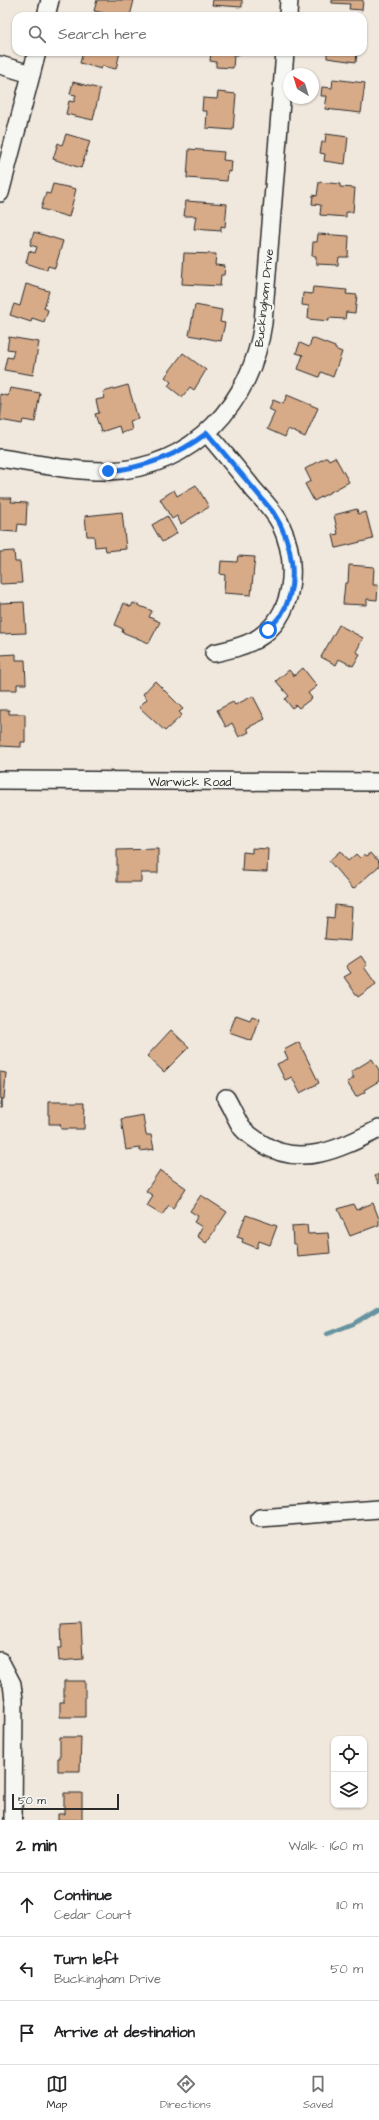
<!DOCTYPE html>
<meta charset="utf-8">
<style>
:root{--surface:#fff;--page:#f6f6f6;--text:#202124;--muted:#757577;--line:#e0e0e0;--accent:#2b2b2b}
body{margin:0;font-family:"Architects Daughter",sans-serif;background:var(--page);color:var(--text)}
.controls{position:absolute;right:12px;bottom:12px;display:grid;overflow:hidden;border-radius:8px;box-shadow:0 1px 3px #0004}
.controls button{width:36px;height:36px;display:grid;place-items:center;padding:0;border:0;border-bottom:1px solid var(--line);background:var(--surface);color:var(--text);font:20px sans-serif}
.compass{position:absolute;left:283px;top:68px;width:36px;height:36px;border-radius:50%;background:var(--surface);box-shadow:0 1px 3px #0004;rotate:322deg}
.scale{position:absolute;left:12px;bottom:10px;width:107px;box-sizing:border-box;padding-left:4px;border:2px solid #2b2b2b;border-top:0;font-size:11px;line-height:14px;white-space:nowrap;color:#2b2b2b;-webkit-text-stroke:3px #f6f6f2;paint-order:stroke}
.stop{position:absolute;width:12px;height:12px;margin:-9px;border:3px solid #1a73e8;border-radius:50%;background:#fff}
.stop.end{background:#1a73e8;border-color:#fff;box-shadow:0 1px 4px #0008}
.list{margin:0;padding:0;list-style:none}
h2{display:flex;justify-content:space-between;align-items:center;height:52px;margin:0;padding:0 16px;font-size:17px}
h2 small{font-size:13px;font-weight:400;color:var(--muted)}
.list li{display:grid;grid-template-columns:26px 1fr auto;gap:12px;align-items:center;box-sizing:border-box;height:64px;padding:0 16px;border-top:1px solid var(--line)}
.list b{display:block;font-size:15px;white-space:nowrap}
.list p{margin:0;font-size:13px;white-space:nowrap;color:var(--muted)}
.list em{font-size:13px;font-style:normal;color:var(--muted)}
.icon{flex:none;width:22px;height:22px;fill:none;stroke:currentColor;stroke-width:2;stroke-linecap:round;stroke-linejoin:round}
.map{position:relative;flex:none;width:379px;height:1820px;overflow:hidden}
.search{position:absolute;background:var(--surface);box-shadow:0 1px 3px #0004;left:12px;right:12px;top:12px;height:44px;display:flex;align-items:center;gap:10px;box-sizing:border-box;padding:0 14px;border-radius:12px;color:var(--muted);font-size:15px}
.sheet{height:244px;background:var(--surface)}
nav{display:flex;justify-content:space-around;align-items:center;box-sizing:border-box;height:56px;border-top:1px solid var(--line);background:var(--surface);font-size:11px;color:var(--muted)}
nav a{display:grid;justify-items:center;gap:2px}
nav .on{color:var(--accent)}
.map>svg:first-child{display:block}
.lines{fill:none;stroke-linecap:round;stroke-linejoin:round}
.stream{stroke:#66939f;stroke-width:4.5}
.building{fill:#d7ab88;stroke:#2b2b2b}
.minor-casing{stroke:#2b2b2b;stroke-width:20}
.minor{stroke:#f6f6f2;stroke-width:17}
.route{stroke:#1a73e8;stroke-width:5}
.labels{text-anchor:middle;stroke-width:4;stroke-linejoin:round;paint-order:stroke}
.street-label{font-size:12px;fill:#2b2b2b;stroke:#f6f6f2}
</style>
<div class="map">
<svg width="379" height="1820" viewBox="0 0 379 1820">
<rect width="100%" height="100%" fill="#f0e7dd"/>
<filter id="ink" filterUnits="userSpaceOnUse"><feTurbulence type="fractalNoise" baseFrequency=".025" numOctaves="2"/><feDisplacementMap in="SourceGraphic" scale="8" xChannelSelector="R" yChannelSelector="G"/><feConvolveMatrix kernelMatrix="1 2 1 2 8 2 1 2 1" color-interpolation-filters="sRGB"/></filter>
<g filter="url(#ink)">
<g class="lines">
<!-- stream -->
<path class="stream" d="M327 1334 353 1324 379 1308"/>
</g>
<!-- building -->
<g class="building">
<path d="M97 0H134L130 16H118L94 11Z"/>
<path d="M213 0H242V7L212 5Z"/>
<path d="M332 0H363L362 10 349 9 350 4 332 3Z"/>
<path d="M83 52H120L116 69 102 66 101 69 80 63Z"/>
<path d="M211 52H239V55H234L233 68 216 67V62L210 61Z"/>
<path d="M327 52H357L356 62 327 58Z"/>
<path d="M333 79 365 83 361 113 325 109 327 96H321L322 87 332 88Z"/>
<path d="M73 82 100 89 93 120 66 114 69 101 74 102 76 95 70 94Z"/>
<path d="M218 92 236 94 233 130 206 128 207 111H202L203 98 217 99Z"/>
<path d="M66 134 90 141 81 168 53 159 58 143 62 145Z"/>
<path d="M326 134 348 137 345 164 324 161 325 154 320 153 322 142H325Z"/>
<path d="M189 149 224 152 223 160 232 161 231 172 228 171 227 181 187 178Z"/>
<path d="M319 182 340 184V187L355 188 353 212H346V217L320 215 321 205 312 204 313 195 317 196Z"/>
<path d="M53 184 76 189 69 217 41 209 46 193 50 194Z"/>
<path d="M186 201 227 204 225 227 221 226V231L194 229 196 216H184Z"/>
<path d="M34 232 63 241 55 268 48 266 47 270 26 263 29 251 35 253 37 247 30 245Z"/>
<path d="M318 234 349 236 348 257H339L338 265 316 264V256H312L313 242H317Z"/>
<path d="M184 253 216 254 215 265 225 266 224 275H221L220 286 182 284Z"/>
<path d="M26 284 49 291 44 308 48 310 44 322 32 318 31 322 10 315 14 304 20 306Z"/>
<path d="M313 287 347 290 346 294 357 295 355 313 346 312 345 319 329 318V321L308 319 309 306 302 305 303 293 312 294Z"/>
<path d="M195 305 222 310 220 322 225 323 221 341 189 335Z"/>
<path d="M9 337 39 342 33 375 4 370 7 357 12 358 14 350 7 349Z"/>
<path d="M312 338 335 347V349L342 352 333 377 321 372 319 377 298 369 303 355 296 353 300 343 309 347Z"/>
<path d="M183 353 206 370 194 390 190 387 182 397 168 386 171 382 165 377Z"/>
<path d="M128 385 138 419 130 421 132 430 121 433 119 426 101 432 95 414 99 413 96 400 105 398 103 392Z"/>
<path d="M10 388 40 393 35 422 23 420 22 424 0 420 2 404H0V394L8 396Z"/>
<path d="M287 395 318 408 305 437 288 429 285 437 267 429 275 412 269 409 273 400 283 404Z"/>
<path d="M327 457 329 460 335 457 349 482 314 501 305 484 311 481 305 469Z"/>
<path d="M196 485 209 507 181 524 177 516 172 519 160 499 174 490 177 496Z"/>
<path d="M0 498H12L11 502 27 503 26 525 18 524 17 532 0 531Z"/>
<path d="M357 509 358 514 366 512 373 539 336 548 333 535 338 534 334 515Z"/>
<path d="M122 512 126 549 106 551 105 546 95 547 94 536H87L85 516Z"/>
<path d="M167 516 177 533 162 542 152 525Z"/>
<path d="M14 551 15 562H20L22 583 0 584V552Z"/>
<path d="M238 556 255 557 251 595 224 593 225 575 220 574 221 561 237 562Z"/>
<path d="M349 565 374 567 373 585H378L377 600 367 599V605L343 604 345 583H348Z"/>
<path d="M24 602 26 633 0 634V603Z"/>
<path d="M124 603 131 607 133 603 152 611 149 617 160 622 149 643 122 632 123 629 115 625Z"/>
<path d="M339 625 363 638 356 652 360 654 353 666 339 659 336 665 321 657Z"/>
<path d="M16 654V660H25L26 684H17V690H0V655Z"/>
<path d="M303 668 317 686 308 693 312 698 299 708 296 705 292 708 285 699 289 696 276 681 289 670 294 676Z"/>
<path d="M155 681 183 709 179 712 182 715 165 731 139 707 147 699 143 694Z"/>
<path d="M253 696 265 719 247 728 249 732 239 737 232 723 226 727 217 710 233 702 235 705Z"/>
<path d="M0 710H9V714H25V742H21V747L0 746Z"/>
<path d="M252 848 268 849 267 872 242 871 243 852 252 853Z"/>
<path d="M158 849V873H141V882H117V850Z"/>
<path d="M340 851 348 861 356 854 360 858 364 854 367 856 371 853 379 862V866L353 889 329 861Z"/>
<path d="M335 905 352 907 350 941 325 939 327 917 334 918Z"/>
<path d="M361 956 367 965 364 967 376 984 358 997 344 977 351 973 346 966Z"/>
<path d="M236 1015 250 1020 252 1016 260 1019 252 1041 229 1033Z"/>
<path d="M171 1030 189 1047 164 1072 147 1056Z"/>
<path d="M299 1042 319 1083 300 1093 292 1077 285 1080 277 1064 288 1059 284 1050Z"/>
<path d="M372 1059 379 1070V1081L364 1090 365 1092 356 1097 347 1082 354 1078 351 1072Z"/>
<path d="M0 1072 6 1073 4 1099H1V1108Z"/>
<path d="M49 1102H85L84 1129H61L60 1124H49Z"/>
<path d="M143 1115 146 1135H151L154 1149 140 1151V1148L126 1150 121 1119Z"/>
<path d="M160 1170 186 1188 173 1208 169 1205 162 1215 147 1206 153 1196 146 1191Z"/>
<path d="M379 1174V1184L375 1176Z"/>
<path d="M201 1195 227 1212 206 1243 197 1236 202 1227 194 1222 198 1216 190 1211Z"/>
<path d="M373 1203 379 1219V1225L350 1236 338 1209 353 1204 356 1210Z"/>
<path d="M246 1215 277 1226 270 1245 259 1241 257 1248 242 1242 243 1239 237 1237Z"/>
<path d="M307 1225 308 1234 328 1233 330 1253 297 1256 296 1244H293L292 1226Z"/>
<path d="M81 1624 83 1659 59 1661 58 1648H62L61 1625Z"/>
<path d="M64 1681H85V1717H60V1702H64Z"/>
<path d="M60 1737H81L80 1771H58V1758H60Z"/>
<path d="M64 1793H82V1820H58V1814H64Z"/>
</g>
<g class="lines">
<defs>
<g id="minor">
<path d="M46 16 50 0"/>
<path d="M288 16 289 0"/>
<path d="M0 65 31 74"/>
<path d="M0 193 37 52"/>
<path d="M207 433C223 452 239 471 254 490 263 500 274 511 280 523 299 563 296 616 255 640 242 647 228 650 214 653"/>
<path d="M0 458C35 463 73 472 109 471 193 468 252 403 263 323L285 52"/>
<path d="M0 780 379 782"/>
<path d="M226 1098C232 1108 236 1119 242 1128 247 1134 255 1139 261 1143 301 1169 341 1148 379 1129"/>
<path d="M260 1518 379 1509"/>
<path d="M0 1661 12 1684 14 1700 13 1820"/>
</g>
</defs>
<!-- minor casing -->
<use href="#minor" class="minor-casing"/>
<!-- minor -->
<use href="#minor" class="minor"/>
</g>
</g>
<g class="lines" filter="url(#ink)">
<!-- route -->
<path class="route" d="M108 471C145 468 178 455 207 433L273 512C292 541 301 584 281 615 277 620 272 625 268 630"/>
</g>
<g class="labels">
<!-- street labels -->
<g class="street-label">
<text transform="translate(264 298) rotate(-84)" y="4">Buckingham Drive</text>
<text x="190" y="786">Warwick Road</text>
</g>
</g>
</svg>
<div class="controls">
<button><svg class="icon" aria-label="locate" viewBox="0 0 24 24"><circle cx="12" cy="12" r="6"/><path d="M12 2v4M12 18v4M2 12h4M18 12h4"/></svg></button>
<button><svg class="icon" aria-label="layers" viewBox="0 0 24 24"><path d="M12 4l9 5-9 5-9-5zM3 14l9 5 9-5"/></svg></button>
</div>
<svg class="compass" viewBox="-18 -18 36 36"><path d="M0-13l5 13h-10z" fill="#e53935"/><path d="M0 13l5-13h-10z" fill="#757577"/></svg>
<div class="scale">50 m</div>
<div class="stop" style="left:268px;top:630px"></div>
<div class="stop end" style="left:108px;top:471px"></div>
<div class="search"><svg class="icon" aria-label="search" viewBox="0 0 24 24"><circle cx="10" cy="10" r="6"/><path d="M15 15l6 6"/></svg>Search here</div>
</div>
<section class="sheet">
<h2>2 min<small>Walk · 160 m</small></h2>
<ul class="list">
<li><svg class="icon" aria-label="ahead" viewBox="0 0 24 24"><path d="M12 20V5M6 11l6-6 6 6"/></svg><div><b>Continue</b><p>Cedar Court</p></div><em>110 m</em></li>
<li><svg class="icon" aria-label="left" viewBox="0 0 24 24"><path d="M17 20v-9H6M10 6l-5 5 5 5"/></svg><div><b>Turn left</b><p>Buckingham Drive</p></div><em>50 m</em></li>
<li><svg class="icon" aria-label="arrive" viewBox="0 0 24 24"><path d="M6 21V4h12l-3 4 3 4H6"/></svg><div><b>Arrive at destination</b></div></li>
</ul>
</section>
<nav>
<a class="on"><svg class="icon" aria-label="map" viewBox="0 0 24 24"><path d="M3 6l6-2 6 2 6-2v14l-6 2-6-2-6 2zM9 4v14M15 6v14"/></svg>Map</a>
<a><svg class="icon" aria-label="directions" viewBox="0 0 24 24"><path d="M12 3l9 9-9 9-9-9zM9 14v-3h6M13 9l2 2-2 2"/></svg>Directions</a>
<a><svg class="icon" aria-label="saved" viewBox="0 0 24 24"><path d="M7 4h10v16l-5-4-5 4z"/></svg>Saved</a>
</nav>
